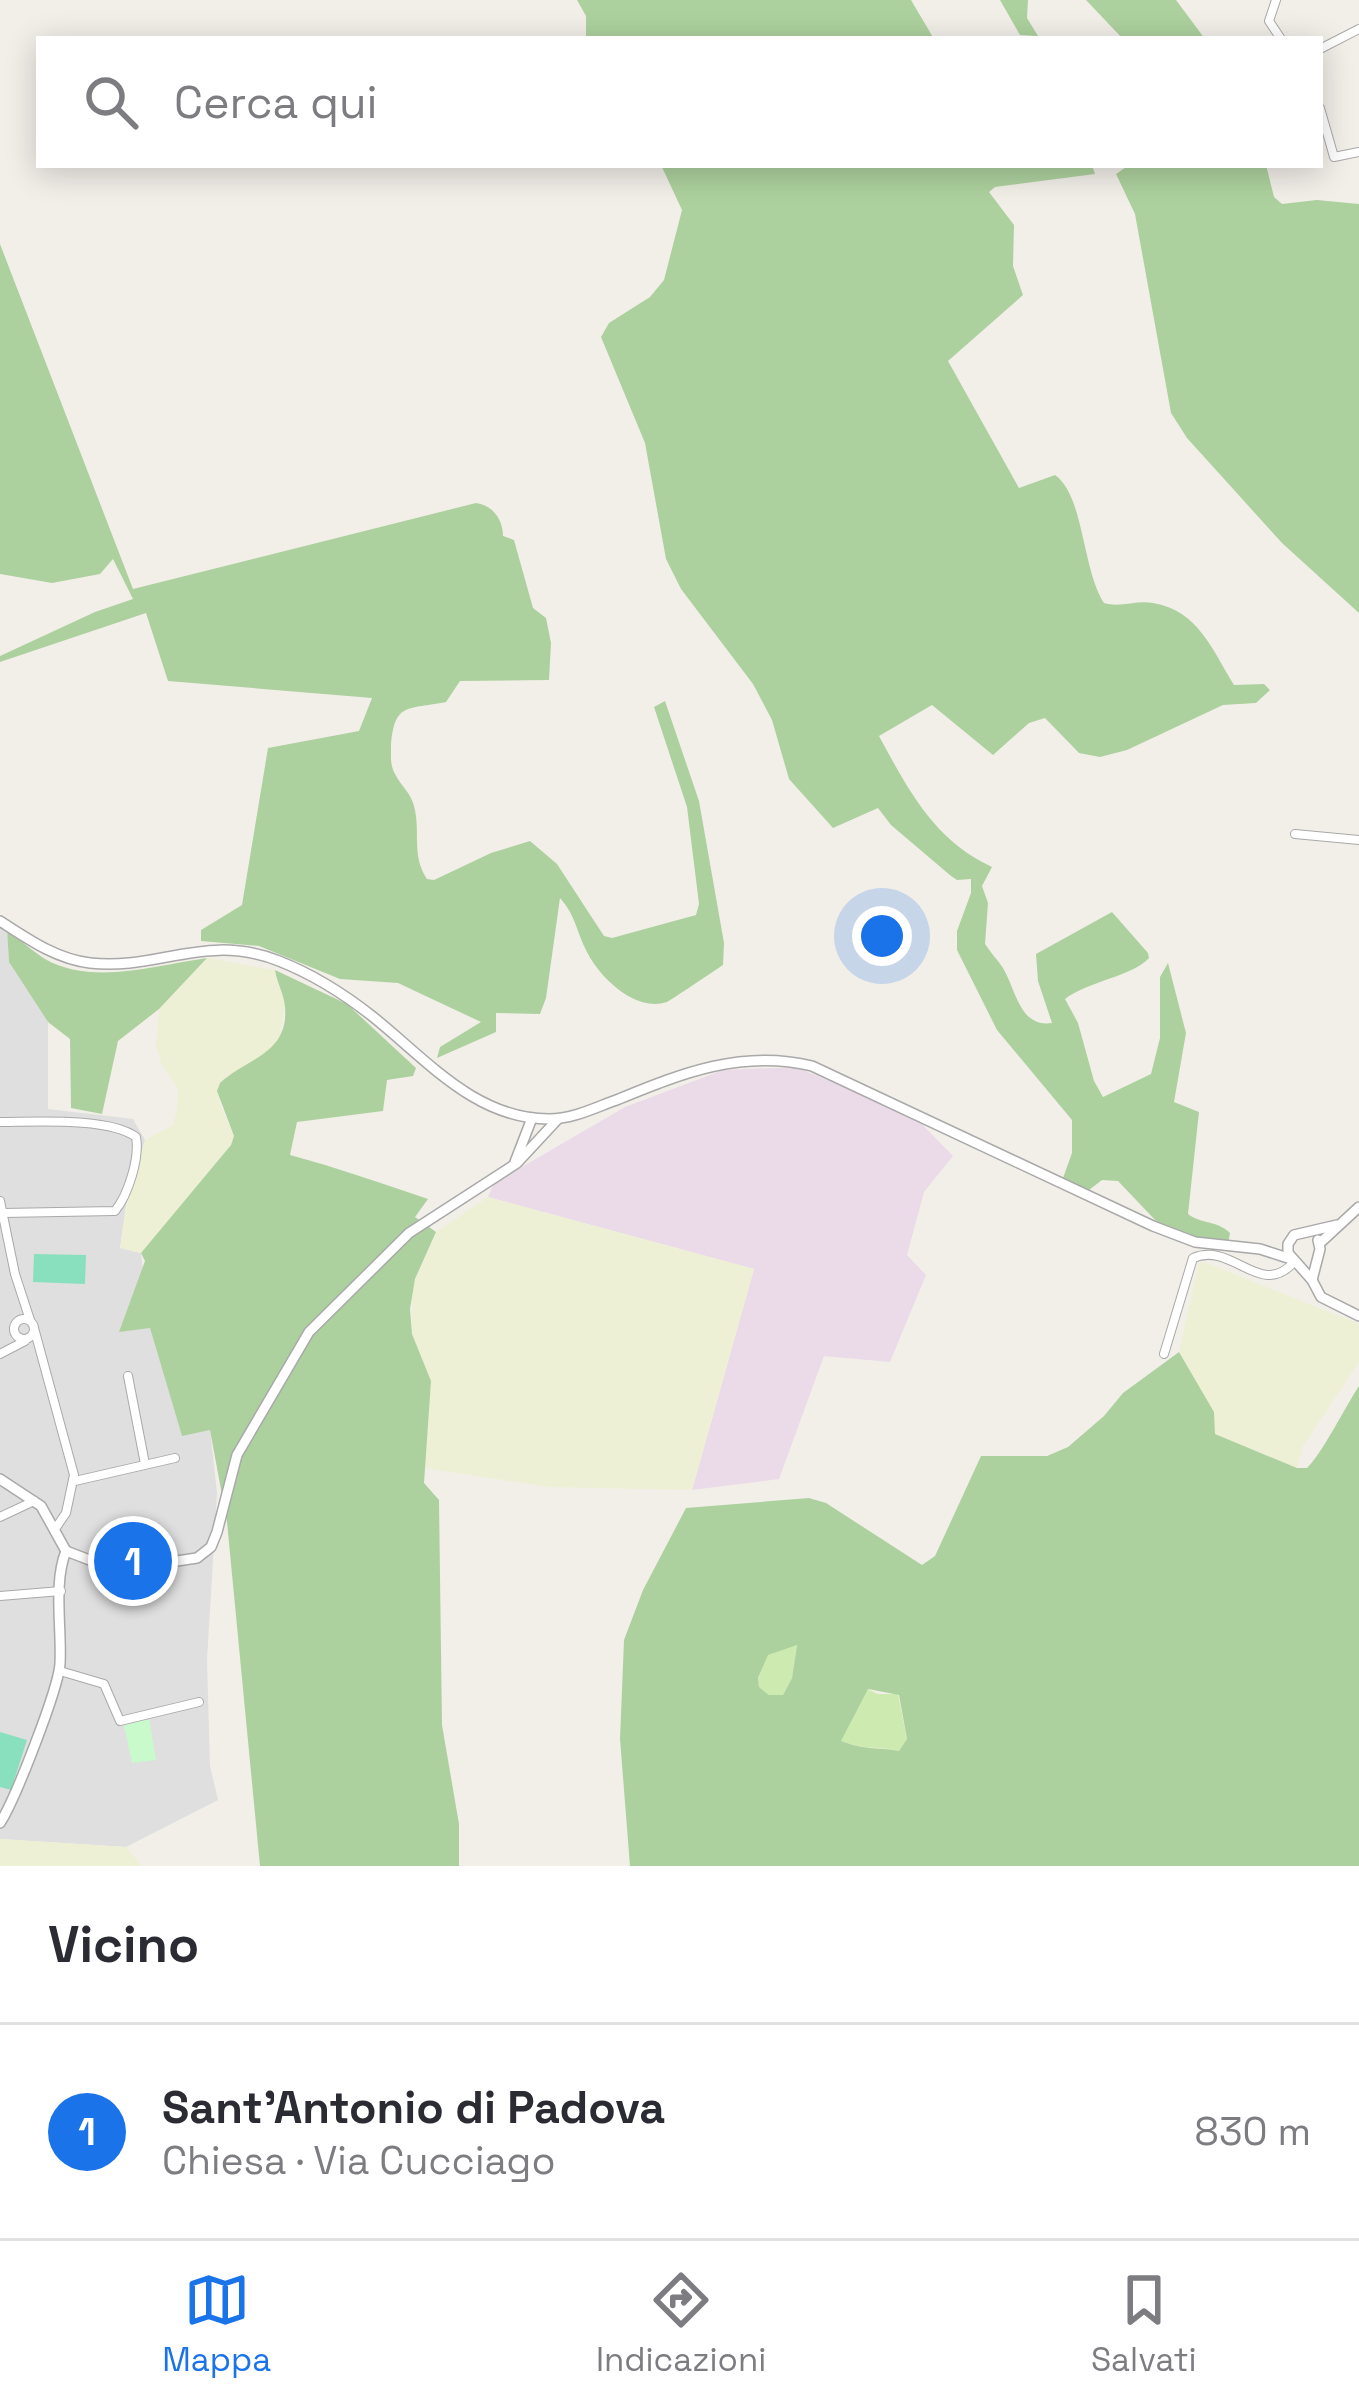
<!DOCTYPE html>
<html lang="it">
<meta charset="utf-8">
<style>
:root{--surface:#fff;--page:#f7f7f7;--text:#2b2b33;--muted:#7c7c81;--line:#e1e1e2;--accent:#1a73e8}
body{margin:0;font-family:"Space Grotesk",sans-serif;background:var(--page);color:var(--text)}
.you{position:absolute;left:882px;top:936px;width:42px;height:42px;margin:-30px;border:9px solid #fff;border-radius:50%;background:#1a73e8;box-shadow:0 0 0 18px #1a73e833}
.badge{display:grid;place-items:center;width:78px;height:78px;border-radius:50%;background:var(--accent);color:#fff;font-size:39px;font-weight:700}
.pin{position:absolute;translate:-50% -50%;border:6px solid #fff;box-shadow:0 3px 12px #0006}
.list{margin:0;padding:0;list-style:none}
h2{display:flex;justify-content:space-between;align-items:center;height:156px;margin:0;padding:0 48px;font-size:51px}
h2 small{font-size:39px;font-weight:400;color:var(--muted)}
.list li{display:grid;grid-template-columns:78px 1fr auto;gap:36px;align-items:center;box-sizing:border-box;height:216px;padding:0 48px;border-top:3px solid var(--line)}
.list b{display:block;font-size:45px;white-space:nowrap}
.list p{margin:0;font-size:39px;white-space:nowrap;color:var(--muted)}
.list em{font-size:39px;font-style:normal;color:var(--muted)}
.icon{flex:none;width:66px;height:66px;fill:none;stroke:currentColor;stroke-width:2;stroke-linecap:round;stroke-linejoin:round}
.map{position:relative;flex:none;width:1359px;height:1866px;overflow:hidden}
.search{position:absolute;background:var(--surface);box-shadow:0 6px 30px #0003;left:36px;right:36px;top:36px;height:132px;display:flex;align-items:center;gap:30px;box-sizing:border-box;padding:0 42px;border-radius:0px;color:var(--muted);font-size:45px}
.sheet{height:372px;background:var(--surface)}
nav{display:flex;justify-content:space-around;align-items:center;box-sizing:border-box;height:168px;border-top:3px solid var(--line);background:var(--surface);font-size:33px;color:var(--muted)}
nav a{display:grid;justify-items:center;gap:6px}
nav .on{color:var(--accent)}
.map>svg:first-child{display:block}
.residential{fill:#e0dfdf}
.industrial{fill:#ebdbe8}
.farmland{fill:#eef0d5}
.grass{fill:#cdebb0}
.forest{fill:#add19e;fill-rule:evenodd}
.park{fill:#c8facc}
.pitch{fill:#88e0be}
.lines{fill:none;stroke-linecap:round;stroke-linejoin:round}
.minor-casing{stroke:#a9a9a9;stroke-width:10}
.tertiary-casing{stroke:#a9a9a9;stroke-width:12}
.minor{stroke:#fff;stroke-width:8}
.tertiary{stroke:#fff;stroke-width:9}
</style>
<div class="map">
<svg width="1359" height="1866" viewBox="0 0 1359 1866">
<rect width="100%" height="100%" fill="#f2efe9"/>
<!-- residential -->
<path class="residential" d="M0 926 7 930 9 962 48 1022V1109L133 1119 145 1140 126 1206 120 1248 141 1253 150 1327 182 1435 210 1429 217 1493 207 1660 210 1766 218 1800 126 1847 0 1839Z"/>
<!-- industrial -->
<path class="industrial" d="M796 1067 915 1117 953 1156 924 1192 907 1255 926 1275 890 1362 824 1356 779 1479 692 1490 754 1269 488 1197 494 1183 625 1107 723 1070Z"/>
<!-- farmland -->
<g class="farmland">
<path d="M207 958 275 970 285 1005 280 1035 270 1052 226 1077 219 1102 234 1136 227 1152 141 1253 120 1248 126 1206 145 1140 173 1125 177 1110 178 1089 161 1063 156 1045 159 1009Z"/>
<path d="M488 1197 754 1269 692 1490 548 1487 425 1468 431 1381 412 1334V1288L436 1232Z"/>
<path d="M1204 1262 1359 1324V1362L1303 1446 1297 1468 1215 1434 1179 1352 1199 1263Z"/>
<path d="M0 1839 126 1847 142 1866H0Z"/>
</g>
<!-- grass -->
<g class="grass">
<path d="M797 1644 792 1678 783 1695H769L759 1687 758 1679 767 1655Z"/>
<path d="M867 1689 878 1694H898L907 1740 899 1751C875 1746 865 1750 840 1741Z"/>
</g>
<!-- forest -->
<g class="forest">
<path d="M577 0H911L934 39H586V16Z"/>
<path d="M1000 0H1028L1027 18 1038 36 1020 35Z"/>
<path d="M1086 0H1176L1205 39H1123Z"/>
<path d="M661 165H1092L1095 174 995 187 989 192 1014 225 1013 266 1023 295 948 361 1019 488 1055 475C1084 495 1082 569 1104 603 1120 608 1136 600 1153 603 1198 610 1213 651 1234 685L1264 684 1270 690 1256 703 1223 705 1127 750 1100 757 1079 753 1045 718 1029 723 993 755 932 705 879 736C909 791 934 840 992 867L982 886 988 903 985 944C990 952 997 959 1003 968 1016 990 1020 1028 1052 1023L1038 981 1036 954 1112 912 1148 953 1149 958C1131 977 1091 980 1065 999L1078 1023 1094 1081 1103 1097 1151 1074 1160 1038V977L1168 963 1186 1033 1174 1102 1199 1112 1188 1214C1201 1224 1219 1221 1230 1233L1227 1250 1158 1223 1118 1181 1102 1180 1089 1190 1063 1178 1072 1153V1120L997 1030 957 950V931L971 893V879L957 880 951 876 891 825 878 808 833 828 789 779 772 720 753 684 681 589 666 559 645 443 601 337 609 323 650 297 664 280 682 210Z"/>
<path d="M1129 165H1266L1274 197 1282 204 1317 200 1359 204V613L1282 543 1187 438 1171 413 1135 214 1116 174Z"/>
<path d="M0 244 133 589 476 503C493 505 503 520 503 536L514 540 533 608 546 618 551 643 549 680 460 681 446 702C408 710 394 701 391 747 391 757 390 765 395 774 401 786 411 793 414 806 421 832 411 855 427 879L434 880 491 853 530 841 557 864 604 936 612 938 696 915 699 904 687 807 654 707 665 701 699 801 724 943 723 965C717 969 671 1000 667 1002 634 1013 597 975 585 948 576 929 575 915 560 898L546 998 540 1014 496 1013V1032L437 1058 440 1047 481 1022 398 983 340 979 259 946 201 941V930L242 905 268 748 359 731 372 698 168 681 146 613 0 662V656L95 612 133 599 113 559 100 574 52 583 0 574Z"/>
<path d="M7 930C20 939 32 951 45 959 92 986 157 965 207 958L159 1009 118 1041 102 1114 71 1108 70 1039 48 1022 9 962Z"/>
<path d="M275 970 347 1004 416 1068 413 1076 387 1080 383 1111 297 1122 290 1155C338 1168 381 1183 428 1199L415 1217 436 1232 415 1279 410 1309 412 1334 431 1381 424 1483 439 1500 442 1725 459 1824V1866H260L227 1522 210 1430 182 1436 150 1328 119 1332 145 1261 141 1253 231 1145 234 1136 217 1091 220 1083C247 1058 289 1054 285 1007 284 994 277 983 275 970Z"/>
<path d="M1179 1352 1214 1412 1215 1434 1297 1468H1307C1322 1454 1345 1407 1359 1386V1866H630L620 1739 624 1640 643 1590 686 1508 809 1498 826 1503 922 1565 935 1556 981 1456H1047L1068 1447 1104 1416 1123 1393ZM797 1645 792 1678 783 1695H769L759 1687 758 1678 768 1655ZM868 1689 899 1695 907 1739 899 1751C876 1747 864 1750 841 1741Z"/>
</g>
<!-- park -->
<path class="park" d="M149 1719 156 1760 132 1763 124 1725Z"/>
<!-- pitch -->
<g class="pitch">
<path d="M34 1254 86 1255 85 1284 33 1282Z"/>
<path d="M0 1732 27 1740 11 1790 0 1787Z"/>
</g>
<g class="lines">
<defs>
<g id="minor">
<path d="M1276 0 1269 21 1281 39"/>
<path d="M1320 49 1359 29"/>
<path d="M1320 108 1334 157 1359 152"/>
<path d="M1295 834 1359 840"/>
<path d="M0 1122C34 1122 109 1117 136 1137 140 1158 128 1195 115 1211L3 1213"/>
<path d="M0 1201 15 1274 30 1320"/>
<circle cx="24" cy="1329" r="10"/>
<path d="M34 1328 74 1475 66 1513 55 1529"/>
<path d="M0 1354 25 1341"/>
<path d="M1164 1354 1193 1258C1233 1241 1260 1300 1294 1262"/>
<path d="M128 1376 145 1464"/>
<path d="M75 1481 175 1458"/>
<path d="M0 1517 34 1501"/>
<path d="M0 1596 61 1591"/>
<path d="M60 1671 104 1684 120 1721 199 1702"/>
</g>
<g id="tertiary">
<path d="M0 921C28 939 56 959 90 963 157 971 206 932 279 961 312 974 344 994 372 1016 426 1059 475 1119 549 1119 574 1119 596 1107 619 1099 682 1073 743 1049 812 1066L1153 1226 1195 1242 1260 1249 1291 1259"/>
<path d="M515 1162 532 1118"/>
<path d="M1337 1225 1294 1235 1288 1244V1253L1312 1280 1321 1297 1359 1316"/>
<path d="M1320 1243 1359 1207"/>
<path d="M1312 1280 1320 1249 1318 1240"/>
<path d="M0 1479 41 1506 66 1551"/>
<path d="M66 1551 116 1570 197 1558 211 1547 217 1532 237 1455 309 1332 409 1233 517 1163 557 1120"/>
<path d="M0 1823C15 1800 58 1690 60 1664 62 1629 53 1583 66 1551"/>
</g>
</defs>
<!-- minor casing -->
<use href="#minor" class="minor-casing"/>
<!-- tertiary casing -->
<use href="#tertiary" class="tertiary-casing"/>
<!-- minor -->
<use href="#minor" class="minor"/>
<!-- tertiary -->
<use href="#tertiary" class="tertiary"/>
</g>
</svg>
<div class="you"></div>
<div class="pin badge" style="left:133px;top:1561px">1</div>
<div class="search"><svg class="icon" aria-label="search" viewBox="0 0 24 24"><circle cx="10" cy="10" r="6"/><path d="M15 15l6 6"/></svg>Cerca qui</div>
</div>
<section class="sheet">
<h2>Vicino<small></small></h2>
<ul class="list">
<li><span class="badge">1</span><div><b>Sant'Antonio di Padova</b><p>Chiesa · Via Cucciago</p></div><em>830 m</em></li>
</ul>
</section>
<nav>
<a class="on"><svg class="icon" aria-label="map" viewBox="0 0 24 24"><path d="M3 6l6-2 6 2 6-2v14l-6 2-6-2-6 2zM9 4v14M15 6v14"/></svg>Mappa</a>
<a><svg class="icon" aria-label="directions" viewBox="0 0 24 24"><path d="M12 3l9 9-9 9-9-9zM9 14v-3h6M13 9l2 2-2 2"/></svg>Indicazioni</a>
<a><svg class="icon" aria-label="saved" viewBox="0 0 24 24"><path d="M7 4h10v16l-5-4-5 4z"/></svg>Salvati</a>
</nav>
